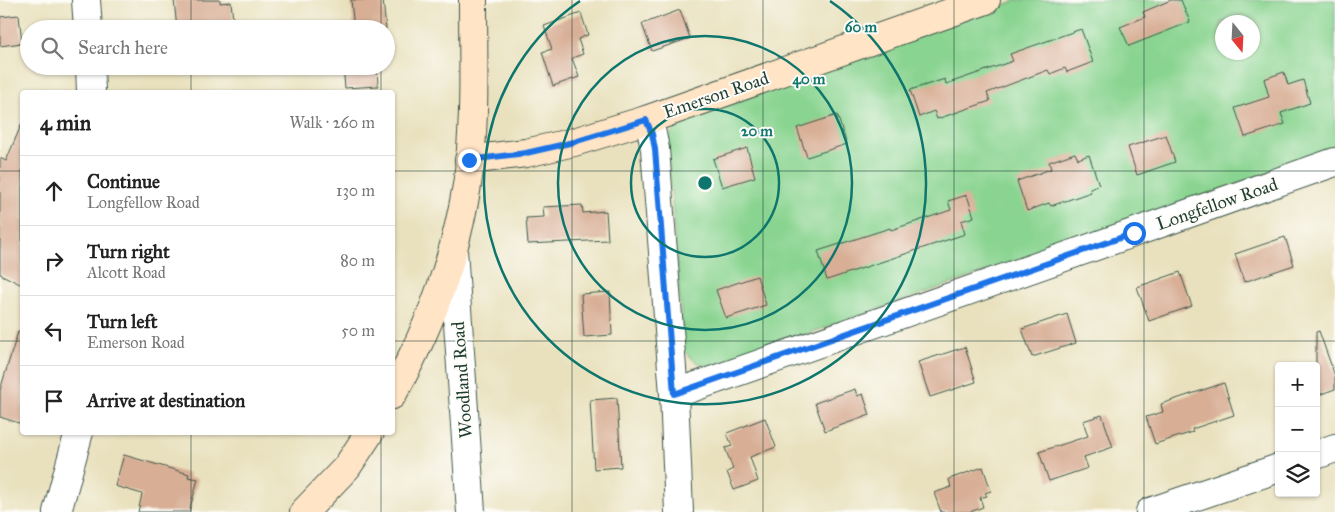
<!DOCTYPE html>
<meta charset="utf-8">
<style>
:root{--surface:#fff;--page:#f2f2f2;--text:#222;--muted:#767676;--line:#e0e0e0}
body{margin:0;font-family:"IM FELL Great Primer",serif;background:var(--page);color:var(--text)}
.controls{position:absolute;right:15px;bottom:15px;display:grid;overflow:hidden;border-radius:5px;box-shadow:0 1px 4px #0004}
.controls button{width:45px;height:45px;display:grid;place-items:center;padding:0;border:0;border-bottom:1px solid var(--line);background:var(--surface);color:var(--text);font:25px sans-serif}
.compass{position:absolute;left:1215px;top:15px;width:45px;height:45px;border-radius:50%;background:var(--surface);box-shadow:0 1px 4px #0004;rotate:162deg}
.stop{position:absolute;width:15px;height:15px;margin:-11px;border:4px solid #1a73e8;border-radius:50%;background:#fff}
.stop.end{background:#1a73e8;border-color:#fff;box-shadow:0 1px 5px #0008}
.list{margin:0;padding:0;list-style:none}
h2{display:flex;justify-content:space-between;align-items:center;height:65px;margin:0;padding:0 20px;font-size:21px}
h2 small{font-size:16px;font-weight:400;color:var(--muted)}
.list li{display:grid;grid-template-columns:32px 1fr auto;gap:15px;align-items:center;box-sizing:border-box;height:70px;padding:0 20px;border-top:1px solid var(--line)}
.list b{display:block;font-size:19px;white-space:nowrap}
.list p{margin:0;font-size:16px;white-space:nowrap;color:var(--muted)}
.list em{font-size:16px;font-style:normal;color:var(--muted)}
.icon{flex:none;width:28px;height:28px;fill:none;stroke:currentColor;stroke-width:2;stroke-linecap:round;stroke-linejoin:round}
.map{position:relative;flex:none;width:1335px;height:512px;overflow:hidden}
.search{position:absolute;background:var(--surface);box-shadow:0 1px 4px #0004;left:20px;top:20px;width:375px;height:55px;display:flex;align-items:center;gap:12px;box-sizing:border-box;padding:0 18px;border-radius:28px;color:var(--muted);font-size:19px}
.panel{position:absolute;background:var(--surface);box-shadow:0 1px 4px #0004;left:20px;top:90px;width:375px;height:345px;border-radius:5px}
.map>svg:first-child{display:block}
.green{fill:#89d490;stroke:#548862;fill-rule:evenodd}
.building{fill:#d8ae95}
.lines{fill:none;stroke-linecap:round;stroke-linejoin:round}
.street-casing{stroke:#3d5649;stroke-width:30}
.secondary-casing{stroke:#3d5649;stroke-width:30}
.street{stroke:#fff;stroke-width:28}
.secondary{stroke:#ffe4c6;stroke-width:28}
.route{stroke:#1a73e8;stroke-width:6}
.grid{fill:none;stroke:#1f3d34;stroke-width:1;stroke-opacity:0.55}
.ring{fill:none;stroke:#0f766e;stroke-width:2.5}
.labels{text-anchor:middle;stroke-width:4;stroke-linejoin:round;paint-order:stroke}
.street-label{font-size:18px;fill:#1f3d34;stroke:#fdfcf7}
.centre{fill:#0f766e;stroke:#fdfcf7;stroke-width:2.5}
.ring-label{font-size:15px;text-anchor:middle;font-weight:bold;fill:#0f766e;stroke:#fdfcf7;stroke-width:4;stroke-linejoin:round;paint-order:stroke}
</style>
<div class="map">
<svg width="1335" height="512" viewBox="0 0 1335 512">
<rect width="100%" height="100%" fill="#fdfcf7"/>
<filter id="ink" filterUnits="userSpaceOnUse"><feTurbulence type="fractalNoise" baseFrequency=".02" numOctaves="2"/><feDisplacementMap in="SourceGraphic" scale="10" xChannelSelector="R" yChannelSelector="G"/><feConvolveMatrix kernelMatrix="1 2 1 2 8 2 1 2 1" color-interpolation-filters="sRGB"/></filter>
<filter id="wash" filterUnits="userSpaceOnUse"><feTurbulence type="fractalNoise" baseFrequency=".0096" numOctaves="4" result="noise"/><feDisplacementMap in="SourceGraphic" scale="20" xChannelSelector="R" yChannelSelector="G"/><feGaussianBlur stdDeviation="1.12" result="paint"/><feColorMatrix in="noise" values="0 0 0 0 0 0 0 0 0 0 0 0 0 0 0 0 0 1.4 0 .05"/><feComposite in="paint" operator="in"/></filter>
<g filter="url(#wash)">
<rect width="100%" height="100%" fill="#e9e1be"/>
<!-- green -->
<path class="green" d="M1018 0H1335V150L712 367C699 365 693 361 684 351L667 143C671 130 678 125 689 118L809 72ZM1222 22H1252V52H1222Z"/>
<g id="blocks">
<!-- building -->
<g class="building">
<path d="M174 0H220V3L231 2 234 29H177Z"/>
<path d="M351 0H383L386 29H354Z"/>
<path d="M1171 0H1181L1190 22 1129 46 1120 27 1145 17 1143 12Z"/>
<path d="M680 10 690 38 652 51 642 24Z"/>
<path d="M581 13 588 35 578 39 583 54 572 58 579 77 553 86 542 52 552 49 544 26Z"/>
<path d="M19 15 22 43 0 46V17Z"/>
<path d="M1081 29 1093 62 1067 72 1065 68 1050 74 1048 70 987 93 990 101 937 119 934 111 919 117 910 90 945 79 946 84 1013 61 1010 54Z"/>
<path d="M343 66H377L378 86 345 88Z"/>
<path d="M1284 72 1288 85 1303 80 1310 103 1281 113 1285 124 1245 137 1235 108 1269 97 1264 79Z"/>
<path d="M837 115 847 144 807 157 797 128Z"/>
<path d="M22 123V285L0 274V158L6 161Z"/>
<path d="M1166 135 1175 162 1137 175 1128 147Z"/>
<path d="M747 148 755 177 722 187 713 159Z"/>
<path d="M1075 153 1078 159 1089 155 1099 185 1090 189 1091 192 1051 206 1049 203 1027 211 1017 181 1051 169 1049 162Z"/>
<path d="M967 195 974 217 961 221 965 234 827 280 818 251 890 228 891 230 951 210 948 201Z"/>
<path d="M582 205 583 213 606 211 608 240 528 244 526 218 544 217 543 207Z"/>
<path d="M1285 237 1294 265 1244 282 1235 254Z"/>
<path d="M1180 272 1192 306 1149 321 1137 287Z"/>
<path d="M757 276 766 305 726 318 716 290Z"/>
<path d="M610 292 612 335 584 337 581 294Z"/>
<path d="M1067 314 1076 343 1032 357 1022 329Z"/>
<path d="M1319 331 1335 376V389L1316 396V332Z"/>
<path d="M18 332 22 333V424L0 417V390Z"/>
<path d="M965 347 976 382 930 397 918 362Z"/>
<path d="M1224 383 1234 415 1192 429 1193 432 1155 444 1146 417 1163 412 1161 404Z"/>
<path d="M855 389 857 396 863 394 870 415 825 431 815 403Z"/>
<path d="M617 398 621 467 594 469 590 400Z"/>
<path d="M1102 415 1113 447 1084 457 1088 468 1049 481 1039 452 1088 436 1083 421Z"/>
<path d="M765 418 776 447 750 457 758 481 734 490 727 472 733 469 725 448 732 446 727 433Z"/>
<path d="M124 455 189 474 188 477 198 479 189 512H138L142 494 115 486Z"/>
<path d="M983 467 991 491 985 493 987 496 980 498 983 507 970 512H941L934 493 951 487 949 479Z"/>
</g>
</g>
</g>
<g filter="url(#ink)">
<use href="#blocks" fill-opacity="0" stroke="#3d5649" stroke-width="1"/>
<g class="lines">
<defs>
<g id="street">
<path d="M86 0 88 29"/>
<path d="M90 66 91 92"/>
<path d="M646 120 652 134 655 149 674 394 679 512"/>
<path d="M453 250 471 512"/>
<path d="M674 394 1335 162"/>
<path d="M1316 455 1335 448"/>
<path d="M57 512 79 432"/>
<path d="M1150 512 1279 468"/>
</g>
<g id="secondary">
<path d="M469 160 526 153 574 142 646 120 986 0"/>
<path d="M392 395C429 330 455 259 467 185 476 125 473 61 473 0"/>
<path d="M304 512 347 467 370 432"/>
</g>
</defs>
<!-- street casing -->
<use href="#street" class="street-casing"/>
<!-- secondary casing -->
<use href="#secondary" class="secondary-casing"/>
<!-- street -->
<use href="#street" class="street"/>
<!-- secondary -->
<use href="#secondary" class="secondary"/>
</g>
</g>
<g class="lines" filter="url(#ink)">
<!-- route -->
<path class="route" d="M469 160 526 153 574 142 646 120 652 134 655 149 674 394 1134 233"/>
</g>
<!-- grid -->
<path class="grid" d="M191 0V29M381 0V29M572 0V512M763 0V512M954 0V512M1144 0V512M191 66V92M381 66V92M0 171H22M392 171H1335M0 341H22M392 341H1335M191 432V512M381 432V512"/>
<!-- distance rings -->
<g class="ring">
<circle cx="705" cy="183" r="74"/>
<circle cx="705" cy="183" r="147"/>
<path d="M830 1A221 221 0 1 1 580 1"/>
</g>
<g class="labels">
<!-- street labels -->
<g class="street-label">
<text transform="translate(716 95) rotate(-19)" y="6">Emerson Road</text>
<text transform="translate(1217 204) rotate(-19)" y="6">Longfellow Road</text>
<text transform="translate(462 380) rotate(-94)" y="6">Woodland Road</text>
</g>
</g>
<circle cx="705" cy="183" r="8" class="centre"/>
<g class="ring-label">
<text x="861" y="32">60 m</text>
<text x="809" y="84">40 m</text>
<text x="757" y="136">20 m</text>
</g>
</svg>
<div class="controls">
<button>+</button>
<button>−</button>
<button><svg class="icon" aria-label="layers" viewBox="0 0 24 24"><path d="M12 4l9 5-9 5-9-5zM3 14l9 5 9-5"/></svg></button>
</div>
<svg class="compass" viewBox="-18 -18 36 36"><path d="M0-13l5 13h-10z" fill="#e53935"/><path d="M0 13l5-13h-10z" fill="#767676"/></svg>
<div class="stop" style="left:1134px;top:233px"></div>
<div class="stop end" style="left:469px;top:160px"></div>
<div class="search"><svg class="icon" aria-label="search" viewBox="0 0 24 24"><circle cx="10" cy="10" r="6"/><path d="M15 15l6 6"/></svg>Search here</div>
<section class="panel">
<h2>4 min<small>Walk · 260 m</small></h2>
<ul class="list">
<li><svg class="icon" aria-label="ahead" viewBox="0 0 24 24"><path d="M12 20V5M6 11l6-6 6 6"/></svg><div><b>Continue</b><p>Longfellow Road</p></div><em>130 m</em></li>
<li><svg class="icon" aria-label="right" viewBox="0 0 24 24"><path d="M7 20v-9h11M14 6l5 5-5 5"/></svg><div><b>Turn right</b><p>Alcott Road</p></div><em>80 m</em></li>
<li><svg class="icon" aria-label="left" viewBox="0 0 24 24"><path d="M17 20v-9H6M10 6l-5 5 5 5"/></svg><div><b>Turn left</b><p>Emerson Road</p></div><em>50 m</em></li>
<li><svg class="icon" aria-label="arrive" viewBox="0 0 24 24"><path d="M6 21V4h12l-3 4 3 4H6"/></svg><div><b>Arrive at destination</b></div></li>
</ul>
</section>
</div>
